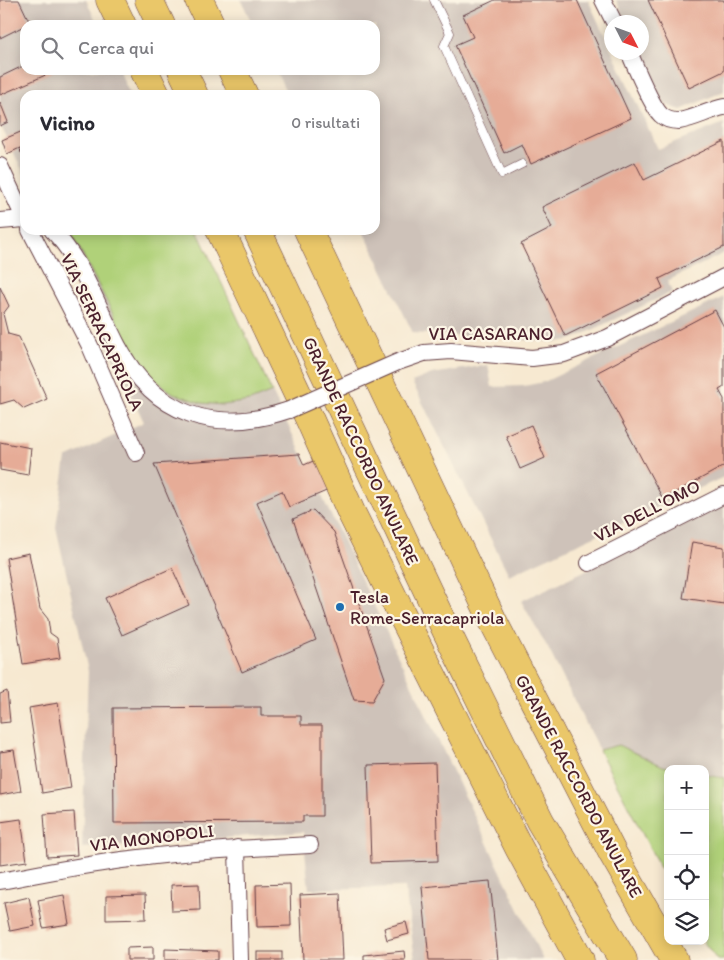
<!DOCTYPE html>
<html lang="it">
<meta charset="utf-8">
<style>
:root{--surface:#fff;--page:#f2f2f3;--text:#2b2b33;--muted:#7c7c81;--line:#e1e1e2}
body{margin:0;font-family:Itim,sans-serif;background:var(--page);color:var(--text)}
.controls{position:absolute;right:15px;bottom:15px;display:grid;overflow:hidden;border-radius:10px;box-shadow:0 2px 12px #0003}
.controls button{width:45px;height:45px;display:grid;place-items:center;padding:0;border:0;border-bottom:1px solid var(--line);background:var(--surface);color:var(--text);font:25px sans-serif}
.compass{position:absolute;left:604px;top:15px;width:45px;height:45px;border-radius:50%;background:var(--surface);box-shadow:0 2px 12px #0003;rotate:132deg}
.list{margin:0;padding:0;list-style:none}
h2{display:flex;justify-content:space-between;align-items:center;height:65px;margin:0;padding:0 20px;font-size:21px}
h2 small{font-size:16px;font-weight:400;color:var(--muted)}
.icon{flex:none;width:28px;height:28px;fill:none;stroke:currentColor;stroke-width:2;stroke-linecap:round;stroke-linejoin:round}
.map{position:relative;flex:none;width:724px;height:960px;overflow:hidden}
.search{position:absolute;background:var(--surface);box-shadow:0 2px 12px #0003;left:20px;top:20px;width:360px;height:55px;display:flex;align-items:center;gap:12px;box-sizing:border-box;padding:0 18px;border-radius:15px;color:var(--muted);font-size:19px}
.panel{position:absolute;background:var(--surface);box-shadow:0 2px 12px #0003;left:20px;top:90px;width:360px;height:145px;border-radius:15px}
.map>svg:first-child{display:block}
.industrial{fill:#cec2b9}
.green{fill:#b0d179;stroke:#7d7852}
.building{fill:#e6ac97}
.lines{fill:none;stroke-linecap:round;stroke-linejoin:round}
.service-casing{stroke:#643d44;stroke-width:9}
.minor-casing{stroke:#643d44;stroke-width:18}
.motorway-casing{stroke:#643d44;stroke-width:29}
.service{stroke:#fff;stroke-width:8}
.minor{stroke:#fff;stroke-width:16}
.motorway{stroke:#eac769;stroke-width:28}
.minor-bridge-casing{stroke:#643d44;stroke-width:18;stroke-linecap:butt}
.minor-bridge{stroke:#fff;stroke-width:16}
.poi-dot{fill:#1f6fb2;stroke:#fcf5e5;stroke-width:2}
.labels{text-anchor:middle;stroke-width:4.5;stroke-linejoin:round;paint-order:stroke}
.street-label{font-size:18px;fill:#4a1f2b;stroke:#fcf5e5}
.poi-label{font-size:18px;fill:#4a1f2b;stroke:#fcf5e5;text-anchor:start}
</style>
<div class="map">
<svg width="724" height="960" viewBox="0 0 724 960">
<rect width="100%" height="100%" fill="#fcf5e5"/>
<filter id="ink" filterUnits="userSpaceOnUse"><feTurbulence type="fractalNoise" baseFrequency=".02" numOctaves="2"/><feDisplacementMap in="SourceGraphic" scale="10" xChannelSelector="R" yChannelSelector="G"/><feConvolveMatrix kernelMatrix="1 2 1 2 8 2 1 2 1" color-interpolation-filters="sRGB"/></filter>
<filter id="wash" filterUnits="userSpaceOnUse"><feTurbulence type="fractalNoise" baseFrequency=".0096" numOctaves="4" result="noise"/><feDisplacementMap in="SourceGraphic" scale="20" xChannelSelector="R" yChannelSelector="G"/><feGaussianBlur stdDeviation="1.12" result="paint"/><feColorMatrix in="noise" values="0 0 0 0 0 0 0 0 0 0 0 0 0 0 0 0 0 1.4 0 .05"/><feComposite in="paint" operator="in"/></filter>
<g filter="url(#wash)">
<rect width="100%" height="100%" fill="#f7e9d1"/>
<!-- industrial -->
<g class="industrial">
<path d="M0 0H86L98 25H25V70H119L130 95H25V176L0 124Z"/>
<path d="M241 0H588L658 149 724 123V253L667 281 672 292 573 339 557 342 413 333 363 230H375V95H288L275 70H375V25H253Z"/>
<path d="M616 0H724V91L681 110 664 104 640 53 642 22H626Z"/>
<path d="M51 230H195L543 960H415L405 887 309 889 303 832 82 848 88 671 56 527 66 458 144 422Z"/>
<path d="M724 297V477L509 575 412 382 432 374 488 365 492 387 524 386 544 382Z"/>
<path d="M724 505V778L705 775V769H676L663 766 618 745 599 750 548 648 521 601Z"/>
</g>
<!-- green -->
<g class="green">
<path d="M70 230H197L272 392 250 401 223 405 201 403 173 393 150 376 133 353Z"/>
<path d="M618 745 663 766 676 769H668V883L599 750Z"/>
<path d="M705 775 724 778V960H717L703 941H705Z"/>
</g>
<g id="blocks">
<!-- building -->
<g class="building">
<path d="M0 0H19L30 23 0 38Z"/>
<path d="M495 0H577L631 118 531 164 522 144 504 153 455 45 473 37 463 15Z"/>
<path d="M648 0H724V71L689 88Z"/>
<path d="M25 65V70H57L0 95V77Z"/>
<path d="M0 102 8 122 0 126Z"/>
<path d="M25 130V151L21 153 20 148 7 154 2 140Z"/>
<path d="M724 141V247L659 279 663 288 565 336 521 244 552 228 542 207 635 162 644 180Z"/>
<path d="M0 287 9 306 3 314 8 334 19 337 47 399 24 409 14 400 0 404Z"/>
<path d="M715 310 724 327V387L719 390 724 399V466L663 499 596 373Z"/>
<path d="M531 425 545 458 520 469 506 436Z"/>
<path d="M0 442 31 448 28 475 0 470Z"/>
<path d="M299 454 304 465 325 456 338 486 289 507 282 491 257 502 316 640 242 672 154 464Z"/>
<path d="M313 510 334 532 385 678 372 701 354 700 293 519Z"/>
<path d="M692 542 724 547V604L683 598Z"/>
<path d="M29 553 40 609 48 619 50 633 57 638 60 658 23 664 6 558Z"/>
<path d="M172 568 189 605 122 635 105 598Z"/>
<path d="M7 691 10 722 0 723V694Z"/>
<path d="M58 703 71 788 42 793 29 708Z"/>
<path d="M261 707V716H301V725H322V816H303V822L114 823 113 708Z"/>
<path d="M14 750 21 791 0 795V752Z"/>
<path d="M435 763 438 861 371 863 368 765Z"/>
<path d="M74 812 77 855 47 857 44 814Z"/>
<path d="M21 819 27 861 0 865V822Z"/>
<path d="M490 881 498 960H429L422 887Z"/>
<path d="M199 884 200 910 172 911 171 885Z"/>
<path d="M290 884 291 926 257 927 256 885Z"/>
<path d="M340 893 343 960H303L300 895Z"/>
<path d="M64 895 69 924 43 928 38 900Z"/>
<path d="M145 895 146 919 106 920V896Z"/>
<path d="M29 897 35 926 10 931 4 903Z"/>
<path d="M406 922 409 934 387 940 384 928Z"/>
<path d="M153 947V960H127V948Z"/>
<path d="M165 949 218 951V960H165Z"/>
<path d="M404 951 405 960H364V955Z"/>
<rect x="257" y="952" width="25" height="8"/>
</g>
</g>
</g>
<g filter="url(#ink)">
<use href="#blocks" fill-opacity="0" stroke="#643d44" stroke-width="1"/>
<g class="lines">
<defs>
<path id="service" d="M434 0 450 33 444 46 502 174 522 164"/>
<g id="minor">
<path d="M603 0 614 22"/>
<path d="M629 52C635 66 652 107 661 115 666 120 672 121 679 121 694 119 709 110 724 107"/>
<path d="M0 166 25 220"/>
<path d="M0 221 25 219"/>
<path d="M30 230 90 346 136 453"/>
<path d="M52 230C84 263 97 306 118 346 155 416 215 435 289 410"/>
<path d="M424 353 451 351 532 358 564 354 607 338 724 277"/>
<path d="M589 563 724 495"/>
<path d="M237 848 240 960"/>
<path d="M0 881C44 873 87 864 131 859 191 851 250 848 310 845"/>
</g>
<g id="motorway">
<path d="M110 0 122 25"/>
<path d="M149 0 161 25"/>
<path d="M199 0 211 25"/>
<path d="M144 70 156 95"/>
<path d="M182 70 194 95"/>
<path d="M232 70 244 95"/>
<path d="M220 230 309 418 351 512 398 607 519 848 580 960"/>
<path d="M257 230 447 632 540 821 623 960"/>
<path d="M308 230 494 623 613 854 674 960"/>
</g>
</defs>
<!-- service casing -->
<use href="#service" class="service-casing"/>
<!-- minor casing -->
<use href="#minor" class="minor-casing"/>
<!-- motorway casing -->
<use href="#motorway" class="motorway-casing"/>
<!-- service -->
<use href="#service" class="service"/>
<!-- minor -->
<use href="#minor" class="minor"/>
<!-- motorway -->
<use href="#motorway" class="motorway"/>
<defs>
<path id="minor-bridge" d="M289 410 398 362 424 353"/>
</defs>
<!-- minor-bridge casing -->
<use href="#minor-bridge" class="minor-bridge-casing"/>
<!-- minor-bridge -->
<use href="#minor-bridge" class="minor-bridge"/>
</g>
</g>
<!-- markers -->
<circle class="poi-dot" cx="340" cy="607" r="5"/>
<g class="labels">
<!-- street labels -->
<g class="street-label">
<text transform="translate(102 332) rotate(65)" y="6">VIA SERRACAPRIOLA</text>
<text x="491" y="340">VIA CASARANO</text>
<text transform="translate(361 451) rotate(65)" y="6">GRANDE RACCORDO ANULARE</text>
<text transform="translate(647 511) rotate(-27)" y="6">VIA DELL'OMO</text>
<text transform="translate(579 786) rotate(62)" y="6">GRANDE RACCORDO ANULARE</text>
<text transform="translate(152 838) rotate(-7)" y="6">VIA MONOPOLI</text>
</g>
<!-- poi labels -->
<g class="poi-label">
<text x="350" y="603">Tesla<tspan x="350" dy="21">Rome-Serracapriola</tspan></text>
</g>
</g>
</svg>
<div class="controls">
<button>+</button>
<button>−</button>
<button><svg class="icon" aria-label="locate" viewBox="0 0 24 24"><circle cx="12" cy="12" r="6"/><path d="M12 2v4M12 18v4M2 12h4M18 12h4"/></svg></button>
<button><svg class="icon" aria-label="layers" viewBox="0 0 24 24"><path d="M12 4l9 5-9 5-9-5zM3 14l9 5 9-5"/></svg></button>
</div>
<svg class="compass" viewBox="-18 -18 36 36"><path d="M0-13l5 13h-10z" fill="#e53935"/><path d="M0 13l5-13h-10z" fill="#7c7c81"/></svg>
<div class="search"><svg class="icon" aria-label="search" viewBox="0 0 24 24"><circle cx="10" cy="10" r="6"/><path d="M15 15l6 6"/></svg>Cerca qui</div>
<section class="panel">
<h2>Vicino<small>0 risultati</small></h2>
<ul class="list">
</ul>
</section>
</div>
